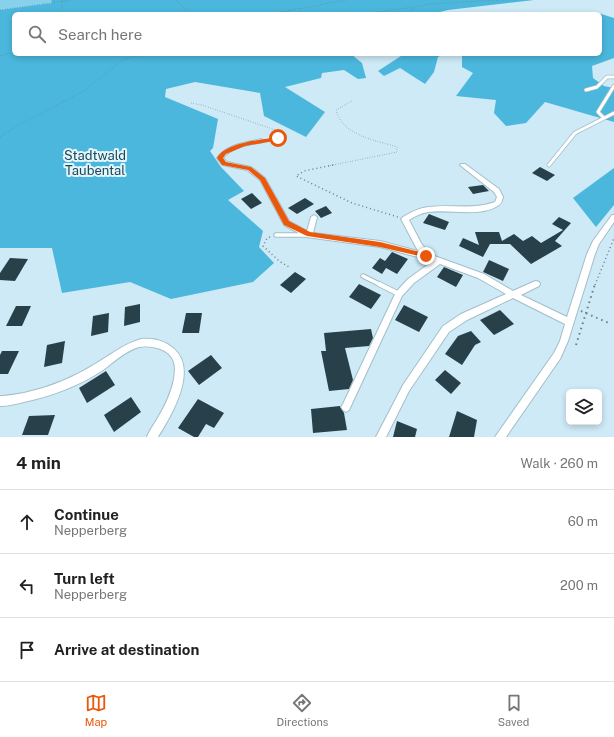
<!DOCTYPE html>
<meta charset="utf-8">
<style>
:root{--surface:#fff;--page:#f2f2f2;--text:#222;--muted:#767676;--line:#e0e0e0;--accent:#ea580c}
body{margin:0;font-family:"Public Sans",sans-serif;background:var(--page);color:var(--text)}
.controls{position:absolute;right:12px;bottom:12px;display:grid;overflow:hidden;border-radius:6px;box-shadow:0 2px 6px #0003}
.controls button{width:36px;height:36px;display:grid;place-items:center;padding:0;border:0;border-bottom:1px solid var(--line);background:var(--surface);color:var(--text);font:20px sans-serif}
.stop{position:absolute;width:12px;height:12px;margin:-9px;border:3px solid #ea580c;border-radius:50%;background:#fff}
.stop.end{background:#ea580c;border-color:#fff;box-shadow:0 1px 4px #0008}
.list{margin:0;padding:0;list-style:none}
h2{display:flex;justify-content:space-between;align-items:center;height:52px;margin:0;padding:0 16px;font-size:17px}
h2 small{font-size:13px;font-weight:400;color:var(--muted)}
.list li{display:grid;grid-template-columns:26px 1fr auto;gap:12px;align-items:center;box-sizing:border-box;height:64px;padding:0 16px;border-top:1px solid var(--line)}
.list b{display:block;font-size:15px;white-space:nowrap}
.list p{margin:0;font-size:13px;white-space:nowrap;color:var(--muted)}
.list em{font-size:13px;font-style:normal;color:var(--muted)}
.icon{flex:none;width:22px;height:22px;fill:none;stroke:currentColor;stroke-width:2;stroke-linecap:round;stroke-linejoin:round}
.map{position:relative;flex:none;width:614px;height:437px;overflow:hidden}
.search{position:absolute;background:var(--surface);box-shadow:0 2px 6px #0003;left:12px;right:12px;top:12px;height:44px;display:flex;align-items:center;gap:10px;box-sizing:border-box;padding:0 14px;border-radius:6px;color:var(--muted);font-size:15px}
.sheet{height:244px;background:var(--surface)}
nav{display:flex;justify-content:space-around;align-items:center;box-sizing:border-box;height:56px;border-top:1px solid var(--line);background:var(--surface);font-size:11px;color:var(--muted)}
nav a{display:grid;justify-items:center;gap:2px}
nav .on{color:var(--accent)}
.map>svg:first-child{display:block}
.green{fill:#88d1ed}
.forest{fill:#4bb7dd}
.building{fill:#284049}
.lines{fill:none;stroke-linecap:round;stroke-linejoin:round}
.service-far2-casing{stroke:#a2bec9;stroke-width:4.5}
.service-far1-casing{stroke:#a2bec9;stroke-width:5.5}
.service-casing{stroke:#a2bec9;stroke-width:6}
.minor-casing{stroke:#a2bec9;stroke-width:2}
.path-far2{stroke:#6c7f87;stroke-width:1;stroke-dasharray:0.5 2;stroke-linecap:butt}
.path-far1{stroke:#6c7f87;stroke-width:1.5;stroke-dasharray:1 3;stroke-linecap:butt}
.path{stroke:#6c7f87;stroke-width:2;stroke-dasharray:1.5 4;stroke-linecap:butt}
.service-far2{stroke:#fff;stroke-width:3}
.service-far1{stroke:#fff;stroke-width:3.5}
.service{stroke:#fff;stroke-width:4.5}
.minor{fill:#fff;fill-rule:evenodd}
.route{fill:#ea580c}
.labels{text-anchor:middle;stroke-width:4;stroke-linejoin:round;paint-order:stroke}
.park-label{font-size:13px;fill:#1a4858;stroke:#e4f5fc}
</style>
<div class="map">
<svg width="614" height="437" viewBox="0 0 614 437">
<rect width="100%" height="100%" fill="#cdeaf6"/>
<!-- green -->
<path class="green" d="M0 0H51L53 3 0 10Z"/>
<!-- forest -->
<g class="forest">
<path d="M51 0H534L448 10 432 14H14V54H351L362 63 366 78 358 79 344 70 322 73 321 78 285 87 325 112 306 137 264 116 260 93 195 82 166 89 165 97 218 119 213 148 210 151 221 167 244 191 228 200 263 231 259 247 274 263 253 282 171 299 130 282 62 293 52 248H0V10L52 3Z"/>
<path d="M595 12 614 18V58L592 66 593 78 604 86 614 88V122L545 102 526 123 506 126 494 113 496 100 456 96 473 73 462 67V54H600V14H586Z"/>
<path d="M404 54H444L438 57 434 72 425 84 400 68 384 76 378 71Z"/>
<path d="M614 168V205L596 227 573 198Z"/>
</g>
<!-- building -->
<g class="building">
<path d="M540 167 555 175 547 181 532 173Z"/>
<path d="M483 185 489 191 473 194 468 187Z"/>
<path d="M252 193 262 203 251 209 241 199Z"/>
<path d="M305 198 314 204 297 214 288 208Z"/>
<path d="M326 206 332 213 321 218 315 211Z"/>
<path d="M429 214 449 222 445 230 423 223Z"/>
<path d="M559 217 571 223 555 241 562 246 531 264 510 244H490L483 257 459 246 463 238 479 245 475 232H499L502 241 514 234 523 241 532 236 541 243 563 230 552 224Z"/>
<path d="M392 252 408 259 397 274 386 268 382 274 372 268 380 258 385 261Z"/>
<path d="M10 258 28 259 15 281 0 280V273Z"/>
<path d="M489 260 509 269 503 281 483 272Z"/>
<path d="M444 267 463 275 456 287 437 277Z"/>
<path d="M295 272 306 279 291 293 280 285Z"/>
<path d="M359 284 381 295 371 309 349 297Z"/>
<path d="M140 304V322L124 326 125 307Z"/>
<path d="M404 305 428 317 419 332 395 320Z"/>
<path d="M16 306H31L22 326H6Z"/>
<path d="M500 310 514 324 494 335 480 320Z"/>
<path d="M109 313 108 332 91 336 93 316Z"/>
<path d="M186 313H202L199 333H182Z"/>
<path d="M371 329 373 338 369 346 345 348 353 380 349 389 329 391 321 351H326L324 333Z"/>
<path d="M471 331 481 342 475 345 462 365 445 354 458 336Z"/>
<path d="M65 341 62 363 44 367 47 345Z"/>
<path d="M2 351H19L8 374H0V355Z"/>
<path d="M211 355 222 368 199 385 188 371Z"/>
<path d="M445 370 461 383 451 394 435 380Z"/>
<path d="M106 371 115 385 87 403 79 388Z"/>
<path d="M131 397 141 412 114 432 104 415Z"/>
<path d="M198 399 224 413 214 428 206 424 198 437H194L178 428Z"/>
<path d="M340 406 344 413 347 430 313 433 311 409Z"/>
<path d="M457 411 477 420 474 437H449Z"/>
<path d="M55 415 48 435H22L29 416Z"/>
<path d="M397 421 417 429 415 437H393Z"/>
</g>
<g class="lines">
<defs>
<g id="service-far2">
<path d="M586 90 597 87 607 77H614"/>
<path d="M603 117 598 112 614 86"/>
<path d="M549 165 575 133 614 113"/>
</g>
<g id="service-far1">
<path d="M276 235H306"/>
<path d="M363 276 381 285"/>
</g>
<path id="service" d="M379 284 399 294"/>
<g id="minor">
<path d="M261 139 264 141 263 142C250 145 232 146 223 158L227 162 251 167 265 178 289 221 307 231 311 217 314 215 317 217 313 233 380 241 418 251 401 219 403 217C411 212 419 208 429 207 452 204 473 210 495 202L497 197 494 192 460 165 461 164H465L499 189 503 197C502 200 502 203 499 205 481 218 450 209 429 212 421 213 415 216 409 220L421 243 429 254 484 274 513 291 533 282 536 281 539 282 540 284 539 286 521 295 567 317 587 254 593 241 612 215H614V222L599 244 595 254 568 341 560 359 506 437H495L554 353 560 341 565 324 513 298 467 320 449 332 409 391 386 437H376L403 385 443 326 461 314 506 294 478 278 440 264 414 283 402 296 349 410 346 412 343 410 341 407 343 404 396 292 408 279 433 261 380 247 306 237 284 225 260 180 247 170 223 165 217 158C227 144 245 143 261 139Z"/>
<path d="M141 339C152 338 164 340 173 348 199 369 172 415 158 437H147C149 431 153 426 156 421 164 408 171 394 174 379 175 373 176 364 172 358 166 348 150 345 139 347 125 351 114 362 103 370 79 386 52 396 24 402 16 404 8 406 0 406V396C8 396 16 394 24 393 50 387 73 378 95 364 111 355 123 344 141 339Z"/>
</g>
</defs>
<!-- service-far2 casing -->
<use href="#service-far2" class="service-far2-casing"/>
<!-- service-far1 casing -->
<use href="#service-far1" class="service-far1-casing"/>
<!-- service casing -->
<use href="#service" class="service-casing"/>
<!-- minor casing -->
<use href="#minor" class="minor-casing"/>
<!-- path-far2 -->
<g class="path-far2">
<path d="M62 0V14"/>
<path d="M176 0 191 14"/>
<path d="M496 0H518"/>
<path d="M0 10 71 0"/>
<path d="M271 14 346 0"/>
<path d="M367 14 431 4 497 0"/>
<path d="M405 14 415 8"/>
<path d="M0 56 14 52"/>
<path d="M191 103 202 105 284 133 285 135 268 140"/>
<path d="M0 137 18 125 84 91 122 60 143 54"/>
<path d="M328 166 397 152V147C375 140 343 136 336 110L352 101"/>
</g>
<!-- path-far1 -->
<g class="path-far1">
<path d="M333 165 304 171 296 176 352 203 398 217"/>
<path d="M270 237 267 238 263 246 279 261 289 267"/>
<path d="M595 285 614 238"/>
</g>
<!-- path -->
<g class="path">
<path d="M581 311 611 324"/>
<path d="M576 345 595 284"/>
</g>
<!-- service-far2 -->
<use href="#service-far2" class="service-far2"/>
<!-- service-far1 -->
<use href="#service-far1" class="service-far1"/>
<!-- service -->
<use href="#service" class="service"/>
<!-- minor -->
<use href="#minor" class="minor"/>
</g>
<!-- route -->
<path class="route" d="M278 137 280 140 245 146 226 154 223 158 226 162 251 167 265 178 289 221 310 232 380 242 428 254V258L380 247 307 236 284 225 260 180 248 170 222 165 217 158C226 142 261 140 278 137Z"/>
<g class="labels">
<!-- park labels -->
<g class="park-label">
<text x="95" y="160">Stadtwald<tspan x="95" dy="15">Taubental</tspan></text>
</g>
</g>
</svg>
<div class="controls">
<button><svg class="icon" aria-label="layers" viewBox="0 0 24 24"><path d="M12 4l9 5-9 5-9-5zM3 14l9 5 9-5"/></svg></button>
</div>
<div class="stop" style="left:278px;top:138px"></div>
<div class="stop end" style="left:426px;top:256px"></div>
<div class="search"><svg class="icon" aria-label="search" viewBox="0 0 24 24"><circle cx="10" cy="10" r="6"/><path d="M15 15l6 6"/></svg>Search here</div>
</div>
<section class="sheet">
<h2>4 min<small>Walk · 260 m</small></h2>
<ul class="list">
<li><svg class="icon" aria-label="ahead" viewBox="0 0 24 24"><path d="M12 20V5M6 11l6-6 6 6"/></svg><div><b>Continue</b><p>Nepperberg</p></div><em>60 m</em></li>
<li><svg class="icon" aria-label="left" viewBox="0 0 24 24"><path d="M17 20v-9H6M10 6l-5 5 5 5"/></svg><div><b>Turn left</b><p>Nepperberg</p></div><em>200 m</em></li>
<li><svg class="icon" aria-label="arrive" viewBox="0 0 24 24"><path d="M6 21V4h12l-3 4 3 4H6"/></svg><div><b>Arrive at destination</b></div></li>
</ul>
</section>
<nav>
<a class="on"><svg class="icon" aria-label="map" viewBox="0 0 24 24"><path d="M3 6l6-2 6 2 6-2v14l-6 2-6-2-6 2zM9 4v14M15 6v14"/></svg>Map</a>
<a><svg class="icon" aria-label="directions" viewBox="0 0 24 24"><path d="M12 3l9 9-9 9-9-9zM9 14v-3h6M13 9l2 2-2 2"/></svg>Directions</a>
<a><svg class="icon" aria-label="saved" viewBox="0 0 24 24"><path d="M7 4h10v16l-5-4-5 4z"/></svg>Saved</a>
</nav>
